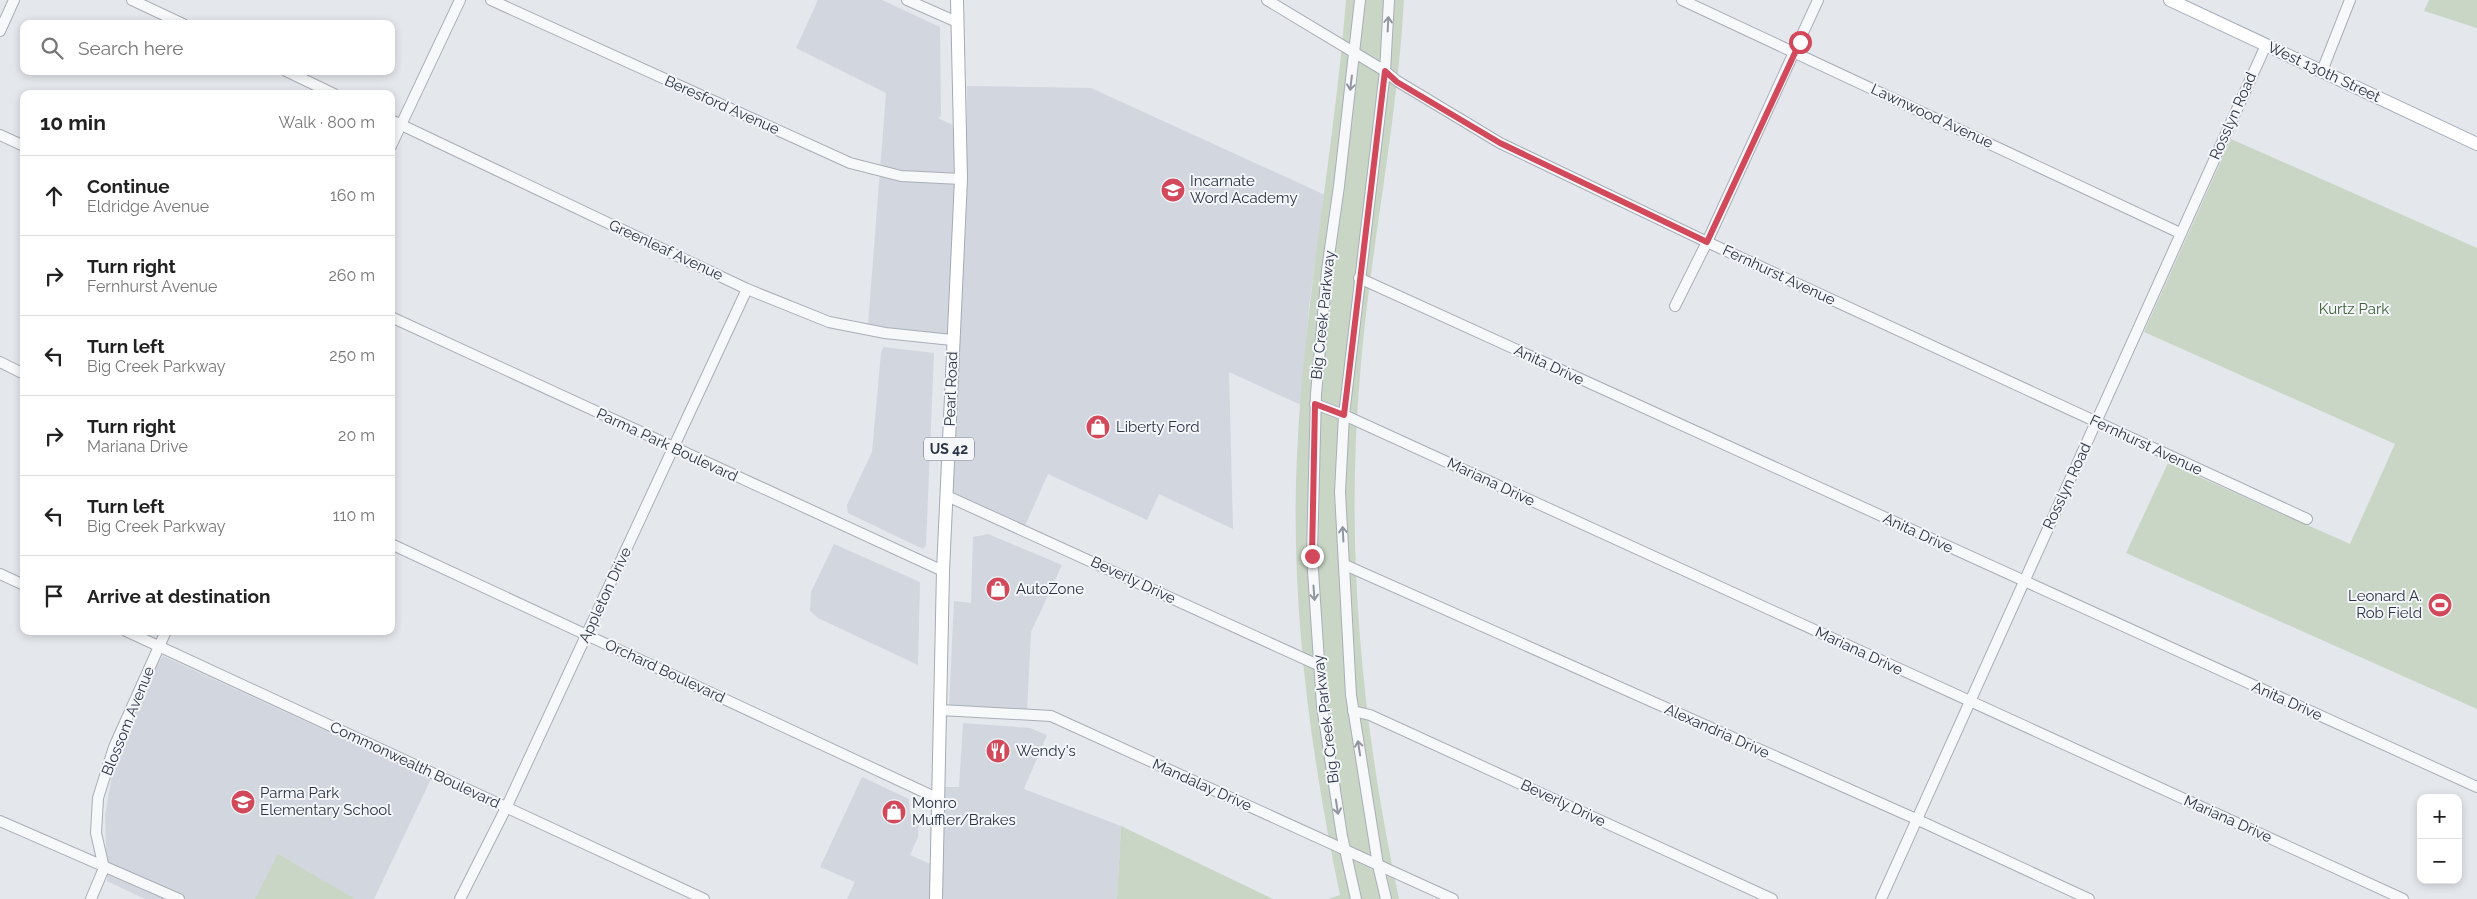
<!DOCTYPE html>
<meta charset="utf-8">
<style>
:root{--surface:#fff;--page:#f6f6f6;--text:#222;--muted:#767676;--line:#e0e0e0}
body{margin:0;font-family:Raleway,sans-serif;background:var(--page);color:var(--text)}
.controls{position:absolute;right:15px;bottom:15px;display:grid;overflow:hidden;border-radius:10px;box-shadow:0 2px 8px #0003}
.controls button{width:45px;height:45px;display:grid;place-items:center;padding:0;border:0;border-bottom:1px solid var(--line);background:var(--surface);color:var(--text);font:25px sans-serif}
.stop{position:absolute;width:15px;height:15px;margin:-11px;border:4px solid #d1495b;border-radius:50%;background:#fff}
.stop.end{background:#d1495b;border-color:#fff;box-shadow:0 1px 5px #0008}
.list{margin:0;padding:0;list-style:none}
h2{display:flex;justify-content:space-between;align-items:center;height:65px;margin:0;padding:0 20px;font-size:21px}
h2 small{font-size:16px;font-weight:400;color:var(--muted)}
.list li{display:grid;grid-template-columns:32px 1fr auto;gap:15px;align-items:center;box-sizing:border-box;height:80px;padding:0 20px;border-top:1px solid var(--line)}
.list b{display:block;font-size:19px;white-space:nowrap}
.list p{margin:0;font-size:16px;white-space:nowrap;color:var(--muted)}
.list em{font-size:16px;font-style:normal;color:var(--muted)}
.icon{flex:none;width:28px;height:28px;fill:none;stroke:currentColor;stroke-width:2;stroke-linecap:round;stroke-linejoin:round}
.map{position:relative;flex:none;width:2477px;height:899px;overflow:hidden}
.search{position:absolute;background:var(--surface);box-shadow:0 2px 8px #0003;left:20px;top:20px;width:375px;height:55px;display:flex;align-items:center;gap:12px;box-sizing:border-box;padding:0 18px;border-radius:10px;color:var(--muted);font-size:19px}
.panel{position:absolute;background:var(--surface);box-shadow:0 2px 8px #0003;left:20px;top:90px;width:375px;height:545px;border-radius:10px}
.map>svg:first-child{display:block}
.built{fill:#d2d6de}
.green{fill:#c9d6c5}
.lines{fill:none;stroke-linecap:round;stroke-linejoin:round}
.minor-casing{stroke:#a9aeb7;stroke-width:12}
.major-casing{stroke:#a3abb8;stroke-width:14}
.minor{stroke:#f7f8fa;stroke-width:10}
.major{stroke:#fff;stroke-width:12}
.oneway{stroke:#9196a0}
.route{stroke:#d1495b;stroke-width:6}
.labels{text-anchor:middle;stroke-width:4;stroke-linejoin:round;paint-order:stroke}
.shield{fill:#f4f6f9;stroke:#676e7b;stroke-width:1}
.shield-label{font-size:14px;font-weight:bold;fill:#2b3445}
.street-label{font-size:15px;fill:#2b3445;stroke:#f4f6f9}
.poi-label{font-size:15px;fill:#2b3445;stroke:#f4f6f9;text-anchor:start}
.park-label{font-size:15px;fill:#3f6138;stroke:#f4f6f9}
</style>
<div class="map">
<svg width="2477" height="899" viewBox="0 0 2477 899">
<rect width="100%" height="100%" fill="#e4e7ec"/>
<!-- built -->
<g class="built">
<path d="M818 0H882L940 27 941 116 938 118 955 126V189L948 334 897 330 868 325 886 93 796 48Z"/>
<path d="M967 86 1091 88 1325 195 1309 306 1301 405 1229 372 1233 529 1159 494 1147 520 1048 474 1025 526 953 492 966 180Z"/>
<path d="M883 347 934 353 926 545 923 549 848 513 847 505 872 452 881 353Z"/>
<path d="M988 534 1062 565 1031 632 1027 711 949 707 954 601 971 603 973 537Z"/>
<path d="M834 544 920 582 918 665 818 618 810 611 811 592Z"/>
<path d="M163 656 431 779 374 899H145L107 881 105 815 115 758 156 666Z"/>
<path d="M963 723 1030 728 1047 735 1024 789 1121 826 1117 899H847L855 882 820 867 862 777 909 799 910 814 919 815 918 837 910 855 942 869 944 787H959Z"/>
</g>
<!-- green -->
<g class="green">
<path d="M1346 0H1404C1397 126 1370 249 1360 375 1345 551 1362 726 1399 899H1328L1340 895C1310 751 1290 602 1297 455 1304 302 1334 152 1346 0Z"/>
<path d="M2429 0H2477V28L2424 11Z"/>
<path d="M2231 139 2477 248V709L2126 553 2168 463 2350 544 2395 444 2144 332Z"/>
<path d="M1121 826 1273 899H1117Z"/>
<path d="M278 854 355 899H255Z"/>
</g>
<g class="lines">
<defs>
<g id="minor">
<path d="M132 0 183 24"/>
<path d="M491 0 850 163 901 176 961 179"/>
<path d="M907 0 957 22"/>
<path d="M1267 0 1385 71 1397 81 1500 143 1707 242 2307 519"/>
<path d="M1682 0 2180 233"/>
<path d="M0 31 14 0"/>
<path d="M286 71 334 94"/>
<path d="M2322 71 2350 0"/>
<path d="M391 120 747 289 829 322 885 333 952 340"/>
<path d="M0 135 24 146"/>
<path d="M391 146 460 0"/>
<path d="M1359 278 2477 787"/>
<path d="M1675 306 1707 242 1818 0"/>
<path d="M391 317 943 571"/>
<path d="M0 362 24 374"/>
<path d="M1315 404 1344 415 2403 899"/>
<path d="M947 496 1318 665"/>
<path d="M391 544 939 799"/>
<path d="M1345 565 1916 819 2089 899"/>
<path d="M0 574 24 585"/>
<path d="M126 631 704 899"/>
<path d="M940 710 1051 716 1453 899"/>
<path d="M1353 711 1370 715 1772 899"/>
<path d="M0 821 179 899"/>
<path d="M91 899 104 868 96 833 98 798 114 747 166 631"/>
<path d="M460 899 506 808 747 289"/>
<path d="M1356 899 1342 836 1322 706 1312 556 1316 394 1327 270 1339 186 1360 0"/>
<path d="M1386 899 1378 865 1351 695 1340 492 1344 415 1385 71 1389 0"/>
<path d="M1881 899 2266 45"/>
</g>
<g id="major">
<path d="M2170 0 2477 144"/>
<path d="M936 899 943 571 961 179 957 0"/>
</g>
</defs>
<!-- minor casing -->
<use href="#minor" class="minor-casing"/>
<!-- major casing -->
<use href="#major" class="major-casing"/>
<!-- minor -->
<use href="#minor" class="minor"/>
<!-- major -->
<use href="#major" class="major"/>
</g>
<!-- one-way arrows -->
<defs><path id="oneway-shaft" d="M-6 0H5M1.5-3L5.5 0L1.5 3" fill="none" stroke-width="1.6" stroke-linecap="round" stroke-linejoin="round" transform="scale(1.25)"/></defs>
<g class="oneway">
<use href="#oneway-shaft" transform="translate(1388 24) rotate(-87)"/>
<use href="#oneway-shaft" transform="translate(1351 83) rotate(97)"/>
<use href="#oneway-shaft" transform="translate(1343 534) rotate(-93)"/>
<use href="#oneway-shaft" transform="translate(1314 593) rotate(86)"/>
<use href="#oneway-shaft" transform="translate(1359 748) rotate(-99)"/>
<use href="#oneway-shaft" transform="translate(1337 807) rotate(81)"/>
</g>
<g class="lines">
<!-- route -->
<path class="route" d="M1312 556 1315 404 1344 415 1385 71 1397 82 1500 143 1707 242 1800 42"/>
</g>
<!-- icons -->
<defs>
<symbol id="school-disc" viewBox="-11 -11 22 22"><circle r="9.5" fill="#d1495b" stroke="#f4f6f9"/><path d="M0-5L7-2L0 1L-7-2ZM-4 1L0 2.5L4 1V4Q0 6-4 4Z" fill="#fff"/></symbol>
<symbol id="shop-disc" viewBox="-11 -11 22 22"><circle r="9.5" fill="#d1495b" stroke="#f4f6f9"/><path d="M-5-2.5h2.3a2.7 3.5 0 0 1 5.4 0H5L5.5 6h-11ZM-1.5-2.5h3a1.5 2.3 0 0 0-3 0Z" fill="#fff"/></symbol>
<symbol id="stadium-disc" viewBox="-11 -11 22 22"><circle r="9.5" fill="#d1495b" stroke="#f4f6f9"/><path d="M0-5a6.5 5 0 1 0 0 10a6.5 5 0 1 0 0-10ZM-3.5-1.8h7v3.6h-7Z" fill="#fff"/></symbol>
<symbol id="restaurant-disc" viewBox="-11 -11 22 22"><circle r="9.5" fill="#d1495b" stroke="#f4f6f9"/><path d="M-5-6h1v4h1v-4h1v4h1v-4h1v5L-1.5 .5V6h-2V.5L-5-1ZM5-6V6H3V1.5H1.5Q1.5-4 5-6Z" fill="#fff"/></symbol>
</defs>
<g fill-rule="evenodd">
<use href="#school-disc" x="1159" y="176" width="28" height="28"/>
<use href="#shop-disc" x="1084" y="413" width="28" height="28"/>
<use href="#shop-disc" x="984" y="575" width="28" height="28"/>
<use href="#stadium-disc" x="2426" y="591" width="28" height="28"/>
<use href="#restaurant-disc" x="984" y="737" width="28" height="28"/>
<use href="#school-disc" x="229" y="788" width="28" height="28"/>
<use href="#shop-disc" x="880" y="798" width="28" height="28"/>
</g>
<g class="labels">
<!-- shield labels -->
<rect class="shield" x="924" y="437.5" width="50" height="23" rx="4"/>
<g class="shield-label">
<text x="949" y="454">US 42</text>
</g>
<!-- street labels -->
<g class="street-label">
<text transform="translate(2324 72) rotate(25)" y="5">West 130th Street</text>
<text transform="translate(722 105) rotate(24)" y="5">Beresford Avenue</text>
<text transform="translate(1932 116) rotate(25)" y="5">Lawnwood Avenue</text>
<text transform="translate(2233 116) rotate(-66)" y="5">Rosslyn Road</text>
<text transform="translate(666 250) rotate(25)" y="5">Greenleaf Avenue</text>
<text transform="translate(1779 275) rotate(25)" y="5">Fernhurst Avenue</text>
<text transform="translate(1323 315) rotate(-84)" y="5">Big Creek Parkway</text>
<text transform="translate(1549 365) rotate(25)" y="5">Anita Drive</text>
<text transform="translate(951 389) rotate(-88)" y="5">Pearl Road</text>
<text transform="translate(667 445) rotate(25)" y="5">Parma Park Boulevard</text>
<text transform="translate(2146 445) rotate(25)" y="5">Fernhurst Avenue</text>
<text transform="translate(1491 482) rotate(25)" y="5">Mariana Drive</text>
<text transform="translate(2067 486) rotate(-65)" y="5">Rosslyn Road</text>
<text transform="translate(1918 533) rotate(25)" y="5">Anita Drive</text>
<text transform="translate(1133 580) rotate(25)" y="5">Beverly Drive</text>
<text transform="translate(605 595) rotate(-65)" y="5">Appleton Drive</text>
<text transform="translate(1859 651) rotate(25)" y="5">Mariana Drive</text>
<text transform="translate(665 671) rotate(25)" y="5">Orchard Boulevard</text>
<text transform="translate(2287 701) rotate(24)" y="5">Anita Drive</text>
<text transform="translate(1326 719) rotate(-97)" y="5">Big Creek Parkway</text>
<text transform="translate(128 721) rotate(-68)" y="5">Blossom Avenue</text>
<text transform="translate(1717 731) rotate(24)" y="5">Alexandria Drive</text>
<text transform="translate(415 765) rotate(25)" y="5">Commonwealth Boulevard</text>
<text transform="translate(1202 785) rotate(24)" y="5">Mandalay Drive</text>
<text transform="translate(1563 803) rotate(25)" y="5">Beverly Drive</text>
<text transform="translate(2228 819) rotate(24)" y="5">Mariana Drive</text>
</g>
<!-- poi labels -->
<g class="poi-label">
<text x="1190" y="186">Incarnate<tspan x="1190" dy="17">Word Academy</tspan></text>
<text x="1116" y="432">Liberty Ford</text>
<text x="1016" y="594">AutoZone</text>
<text x="2422" y="601" text-anchor="end">Leonard A.<tspan x="2422" dy="17">Rob Field</tspan></text>
<text x="1016" y="756">Wendy's</text>
<text x="260" y="798">Parma Park<tspan x="260" dy="17">Elementary School</tspan></text>
<text x="912" y="808">Monro<tspan x="912" dy="17">Muffler/Brakes</tspan></text>
</g>
<!-- park labels -->
<g class="park-label">
<text x="2354" y="314">Kurtz Park</text>
</g>
</g>
</svg>
<div class="controls">
<button>+</button>
<button>−</button>
</div>
<div class="stop" style="left:1800px;top:42px"></div>
<div class="stop end" style="left:1312px;top:556px"></div>
<div class="search"><svg class="icon" aria-label="search" viewBox="0 0 24 24"><circle cx="10" cy="10" r="6"/><path d="M15 15l6 6"/></svg>Search here</div>
<section class="panel">
<h2>10 min<small>Walk · 800 m</small></h2>
<ul class="list">
<li><svg class="icon" aria-label="ahead" viewBox="0 0 24 24"><path d="M12 20V5M6 11l6-6 6 6"/></svg><div><b>Continue</b><p>Eldridge Avenue</p></div><em>160 m</em></li>
<li><svg class="icon" aria-label="right" viewBox="0 0 24 24"><path d="M7 20v-9h11M14 6l5 5-5 5"/></svg><div><b>Turn right</b><p>Fernhurst Avenue</p></div><em>260 m</em></li>
<li><svg class="icon" aria-label="left" viewBox="0 0 24 24"><path d="M17 20v-9H6M10 6l-5 5 5 5"/></svg><div><b>Turn left</b><p>Big Creek Parkway</p></div><em>250 m</em></li>
<li><svg class="icon" aria-label="right" viewBox="0 0 24 24"><path d="M7 20v-9h11M14 6l5 5-5 5"/></svg><div><b>Turn right</b><p>Mariana Drive</p></div><em>20 m</em></li>
<li><svg class="icon" aria-label="left" viewBox="0 0 24 24"><path d="M17 20v-9H6M10 6l-5 5 5 5"/></svg><div><b>Turn left</b><p>Big Creek Parkway</p></div><em>110 m</em></li>
<li><svg class="icon" aria-label="arrive" viewBox="0 0 24 24"><path d="M6 21V4h12l-3 4 3 4H6"/></svg><div><b>Arrive at destination</b></div></li>
</ul>
</section>
</div>
